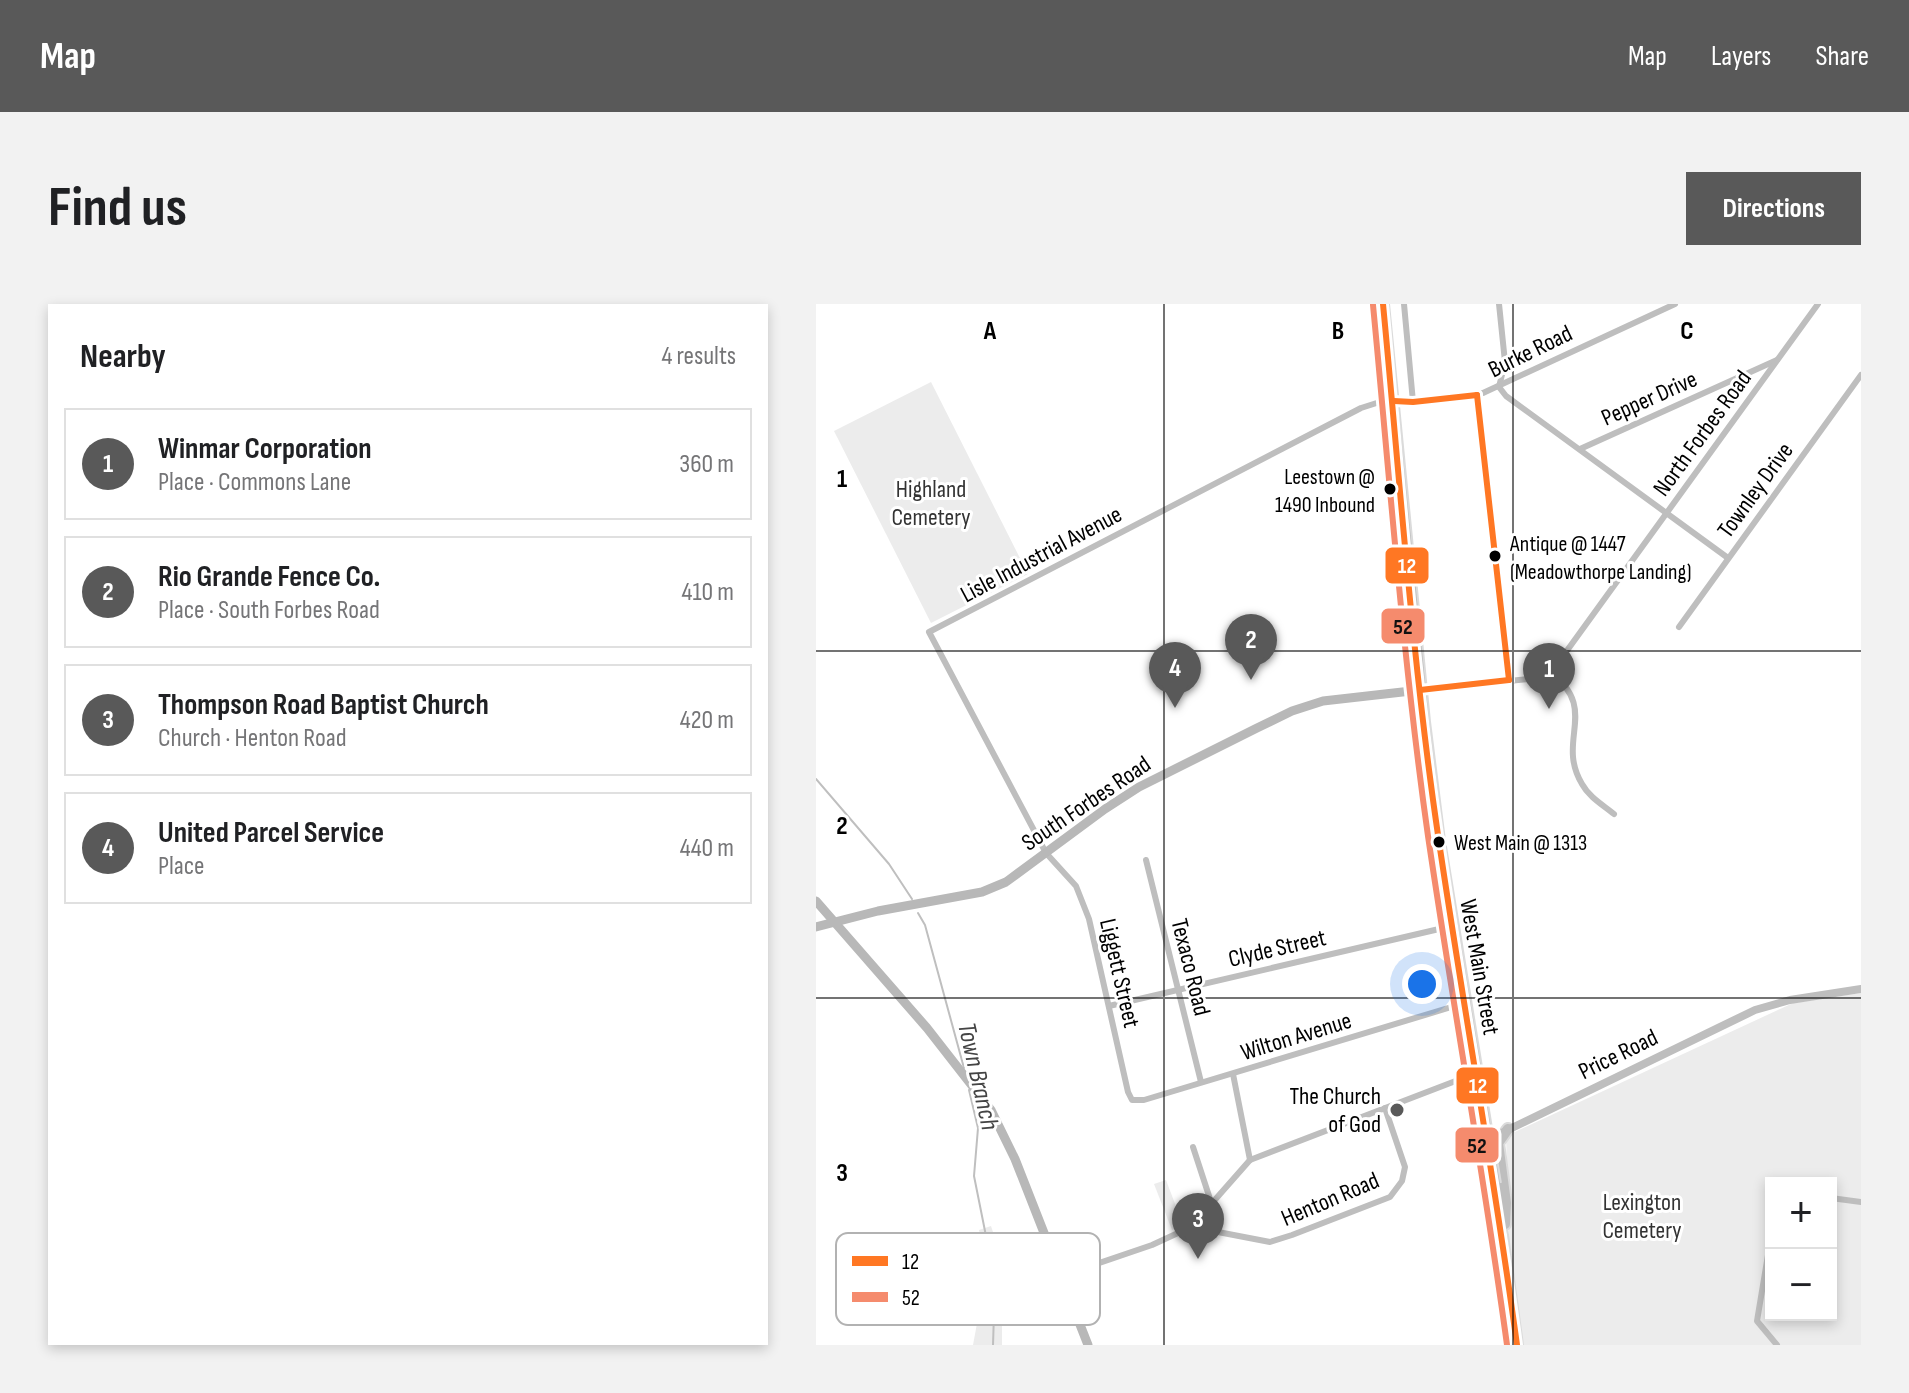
<!DOCTYPE html>
<meta charset="utf-8">
<style>
:root{--surface:#fff;--page:#f2f2f2;--text:#202124;--muted:#757577;--line:#e0e0e0;--accent:#595959}
body{margin:0;font-family:"Sofia Sans Condensed",sans-serif;background:var(--page);color:var(--text)}
.controls{position:absolute;right:24px;bottom:24px;display:grid;overflow:hidden;border-radius:0px;box-shadow:0 4px 12px #0003}
.controls button{width:72px;height:72px;display:grid;place-items:center;padding:0;border:0;border-bottom:2px solid var(--line);background:var(--surface);color:var(--text);font:40px sans-serif}
.you{position:absolute;left:606px;top:680px;width:28px;height:28px;margin:-20px;border:6px solid #fff;border-radius:50%;background:#1a73e8;box-shadow:0 0 0 12px #1a73e833}
.badge{display:grid;place-items:center;width:52px;height:52px;border-radius:50%;background:var(--accent);color:#fff;font-size:26px;font-weight:700}
.pin{position:absolute;translate:-50% -66px;filter:drop-shadow(0 2px 4px #0008)}
.pin::after{content:'';position:absolute;top:42px;width:28px;height:24px;background:inherit;clip-path:polygon(0 0,100% 0,50% 100%)}
.list{margin:0;padding:0;list-style:none}
h2{display:flex;justify-content:space-between;align-items:center;height:104px;margin:0;padding:0 32px;font-size:34px}
h2 small{font-size:26px;font-weight:400;color:var(--muted)}
.list li{display:grid;grid-template-columns:52px 1fr auto;gap:24px;align-items:center;box-sizing:border-box;height:112px;margin:0 16px 16px;padding:0 16px;border:2px solid var(--line);border-radius:0px}
.list b{display:block;font-size:30px;white-space:nowrap}
.list p{margin:0;font-size:26px;white-space:nowrap;color:var(--muted)}
.list em{font-size:26px;font-style:normal;color:var(--muted)}
.map{position:relative;flex:none;width:1045px;height:1041px;overflow:hidden;border-radius:0px}
header{display:flex;align-items:center;gap:48px;box-sizing:border-box;height:112px;padding:0 40px;background:var(--accent);color:#fff}
header strong{font-size:38px}
nav{display:flex;gap:44px;margin-inline-start:auto;font-size:28px}
.intro{display:flex;align-items:center;justify-content:space-between;box-sizing:border-box;height:192px;padding:0 48px}
h1{margin:0;font-size:56px}
.button{padding:20px 36px;border-radius:0px;background:var(--accent);color:#fff;font-size:28px;font-weight:700}
main{display:flex;gap:48px;padding:0 48px}
aside{flex:1;background:var(--surface);border-radius:0px;box-shadow:0 4px 12px #0003}
.map>svg:first-child{display:block}
.green{fill:#ececec;fill-rule:evenodd}
.lines{fill:none;stroke-linecap:round;stroke-linejoin:round}
.stream{stroke:#bfbfbf;stroke-width:2}
.primary-casing{stroke:#dbdbdb;stroke-width:14}
.minor{stroke:#bebebe;stroke-width:6}
.tertiary{stroke:#bebebe;stroke-width:8}
.secondary{stroke:#b8b8b8;stroke-width:9}
.primary{stroke:#bebebe;stroke-width:10}
.primary-bridge-casing{stroke:#dbdbdb;stroke-width:14;stroke-linecap:butt}
.primary-bridge{stroke:#bebebe;stroke-width:10}
.bus-1-casing{stroke:#fff;stroke-width:12}
.bus-2-casing{stroke:#fff;stroke-width:12}
.bus-1{stroke:#ff7723;stroke-width:6}
.bus-2{stroke:#f58b6d;stroke-width:6}
.grid{fill:none;stroke:#000;stroke-width:2;stroke-opacity:0.55}
.bus-dot{fill:#000;stroke:#fff;stroke-width:3}
.poi-dot{fill:#595959;stroke:#fff;stroke-width:3}
.labels{text-anchor:middle;stroke-width:6;stroke-linejoin:round;paint-order:stroke}
.bus-label{font-size:22px;fill:#000;stroke:#fff;text-anchor:start}
.street-label{font-size:24px;fill:#000;stroke:#fff}
.park-label{font-size:24px;fill:#333;stroke:#fff}
.poi-label{font-size:24px;fill:#000;stroke:#fff;text-anchor:end}
.water-label{font-size:26px;font-style:italic;fill:#444;stroke:#fff}
.key{fill:#fff;stroke:#b2b2b2;stroke-width:2}
.key-label{font-size:22px;fill:#000}
.grid-label{font-size:26px;text-anchor:middle;font-weight:bold;fill:#000;stroke:#fff;stroke-width:6;stroke-linejoin:round;paint-order:stroke}
.line-badge{stroke:#fff;stroke-width:3}
.badge-label{font-size:22px;text-anchor:middle;font-weight:bold;fill:#fff}
.pale-badge-label{font-size:22px;text-anchor:middle;font-weight:bold;fill:#111}
</style>
<header>
<strong>Map</strong>
<nav><a>Map</a><a>Layers</a><a>Share</a></nav>
</header>
<div class="intro"><h1>Find us</h1><a class="button">Directions</a></div>
<main>
<aside>
<h2>Nearby<small>4 results</small></h2>
<ul class="list">
<li><span class="badge">1</span><div><b>Winmar Corporation</b><p>Place · Commons Lane</p></div><em>360 m</em></li>
<li><span class="badge">2</span><div><b>Rio Grande Fence Co.</b><p>Place · South Forbes Road</p></div><em>410 m</em></li>
<li><span class="badge">3</span><div><b>Thompson Road Baptist Church</b><p>Church · Henton Road</p></div><em>420 m</em></li>
<li><span class="badge">4</span><div><b>United Parcel Service</b><p>Place</p></div><em>440 m</em></li>
</ul>
</aside>
<div class="map">
<svg width="1045" height="1041" viewBox="0 0 1045 1041">
<rect width="100%" height="100%" fill="#fff"/>
<!-- green -->
<g class="green">
<path d="M115 78 212 270 115 319 18 127Z"/>
<path d="M1045 689V1041H707L693 935 690 832 977 699ZM955 879H1015V1011H955Z"/>
<path d="M350 876 367 921 356 926 338 880Z"/>
<path d="M175 922 186 955V1041H157C164 1004 172 963 163 926Z"/>
</g>
<g class="lines">
<!-- stream -->
<g class="stream">
<path d="M0 475 73 560 96 595"/>
<path d="M102 609 109 621 148 764"/>
<path d="M153 786 162 824 158 872 179 977 177 1041"/>
</g>
<defs>
<g id="primary">
<path d="M567 0 608 418 623 537 649 696"/>
<path d="M679 880 701 1041"/>
<path d="M689 920 690 899 682 839 692 825"/>
</g>
</defs>
<!-- primary casing -->
<use href="#primary" class="primary-casing"/>
<!-- minor -->
<g class="minor">
<path d="M588 0 597 98"/>
<path d="M683 0 689 58 683 83 690 92 912 254"/>
<path d="M661 91 693 376"/>
<path d="M764 145 961 56"/>
<path d="M863 323 1045 71"/>
<path d="M733 367C785 406 739 435 766 480 773 493 787 501 798 510"/>
<path d="M604 386 712 375 730 370 742 359 1002 0"/>
<path d="M330 556 385 778"/>
<path d="M642 701 328 796H316L312 788 273 615 260 582 230 549 113 328 545 104 570 96 597 98 667 89 859 0"/>
<path d="M293 702 636 622"/>
<path d="M417 770 434 856"/>
<path d="M377 843 395 898"/>
<path d="M1015 894 1045 898"/>
<path d="M376 923 454 938 476 931 574 893 586 877 589 863 569 804"/>
<path d="M955 933 941 1017 961 1041"/>
<path d="M245 972 336 941 375 923 434 856 650 773 652 769 636 666 623 625"/>
</g>
<!-- tertiary -->
<path class="tertiary" d="M685 919 676 918C671 904 661 848 669 837L939 706 974 696 1045 685"/>
<!-- secondary -->
<g class="secondary">
<path d="M0 597 111 724 175 806 199 855 272 1041"/>
<path d="M0 623 62 607 166 588 190 578 289 505 323 483 441 424 476 407 507 397 604 386"/>
</g>
<!-- primary -->
<use href="#primary" class="primary"/>
<defs>
<path id="primary-bridge" d="M649 696 679 880"/>
</defs>
<!-- primary-bridge casing -->
<use href="#primary-bridge" class="primary-bridge-casing"/>
<!-- primary-bridge -->
<use href="#primary-bridge" class="primary-bridge"/>
<defs>
<g id="bus-1">
<path d="M567 0C584 177 596 355 622 531 647 701 678 871 701 1041"/>
<path d="M661 91 693 376"/>
<path d="M578 97 597 98 661 91"/>
<path d="M604 386 693 376"/>
</g>
<path id="bus-2" d="M557 1C574 178 587 356 612 532 637 702 668 871 691 1041"/>
</defs>
<!-- bus-1 casing -->
<use href="#bus-1" class="bus-1-casing"/>
<!-- bus-2 casing -->
<use href="#bus-2" class="bus-2-casing"/>
<!-- bus-1 -->
<use href="#bus-1" class="bus-1"/>
<!-- bus-2 -->
<use href="#bus-2" class="bus-2"/>
</g>
<!-- grid -->
<path class="grid" d="M348 0V1041M697 0V1041M0 347H1045M0 694H1045"/>
<!-- markers -->
<g class="bus-dot">
<circle cx="574" cy="185" r="7"/>
<circle cx="679" cy="252" r="7"/>
<circle cx="623" cy="538" r="7"/>
</g>
<circle class="poi-dot" cx="581" cy="806" r="8"/>
<g class="labels">
<!-- bus labels -->
<g class="bus-label">
<text x="559" y="180" text-anchor="end">Leestown @<tspan x="559" dy="28">1490 Inbound</tspan></text>
<text x="694" y="247">Antique @ 1447<tspan x="694" dy="28">(Meadowthorpe Landing)</tspan></text>
<text x="638" y="546">West Main @ 1313</text>
</g>
<!-- street labels -->
<g class="street-label">
<text transform="translate(714 47) rotate(-26)" y="8">Burke Road</text>
<text transform="translate(833 94) rotate(-24)" y="8">Pepper Drive</text>
<text transform="translate(886 129) rotate(-54)" y="8">North Forbes Road</text>
<text transform="translate(939 186) rotate(-54)" y="8">Townley Drive</text>
<text transform="translate(225 250) rotate(-28)" y="8">Lisle Industrial Avenue</text>
<text transform="translate(270 499) rotate(-34)" y="8">South Forbes Road</text>
<text transform="translate(461 644) rotate(-13)" y="8">Clyde Street</text>
<text transform="translate(375 663) rotate(76)" y="8">Texaco Road</text>
<text transform="translate(664 663) rotate(80)" y="8">West Main Street</text>
<text transform="translate(304 669) rotate(77)" y="8">Liggett Street</text>
<text transform="translate(480 732) rotate(-17)" y="8">Wilton Avenue</text>
<text transform="translate(802 750) rotate(-26)" y="8">Price Road</text>
<text transform="translate(514 895) rotate(-23)" y="8">Henton Road</text>
</g>
<!-- park labels -->
<g class="park-label">
<text x="115" y="193">Highland<tspan x="115" dy="28">Cemetery</tspan></text>
<text x="826" y="906">Lexington<tspan x="826" dy="28">Cemetery</tspan></text>
</g>
<!-- poi labels -->
<g class="poi-label">
<text x="565" y="800">The Church<tspan x="565" dy="28">of God</tspan></text>
</g>
<!-- water labels -->
<g class="water-label">
<text transform="translate(163 772) rotate(77)" y="9">Town Branch</text>
</g>
</g>
<!-- legend -->
<rect x="20" y="929" width="264" height="92" rx="12" class="key"/>
<rect x="36" y="952" width="36" height="10" fill="#ff7723"/>
<rect x="36" y="988" width="36" height="10" fill="#f58b6d"/>
<g class="key-label">
<text x="86" y="965">12</text>
<text x="86" y="1001">52</text>
</g>
<g class="grid-label">
<text x="174" y="35">A</text>
<text x="522" y="35">B</text>
<text x="871" y="35">C</text>
<text x="26" y="183">1</text>
<text x="26" y="530">2</text>
<text x="26" y="877">3</text>
</g>
<g class="line-badge">
<rect x="568" y="242" width="46" height="39" rx="8" fill="#ff7723"/>
<rect x="564" y="303" width="46" height="38" rx="8" fill="#f58b6d"/>
<rect x="639" y="762" width="45" height="39" rx="8" fill="#ff7723"/>
<rect x="638" y="822" width="46" height="38" rx="8" fill="#f58b6d"/>
</g>
<g class="badge-label">
<text x="591" y="269">12</text>
<text x="662" y="789">12</text>
</g>
<g class="pale-badge-label">
<text x="587" y="330">52</text>
<text x="661" y="849">52</text>
</g>
</svg>
<div class="controls">
<button>+</button>
<button>−</button>
</div>
<div class="you"></div>
<div class="pin badge" style="left:733px;top:405px">1</div>
<div class="pin badge" style="left:435px;top:376px">2</div>
<div class="pin badge" style="left:382px;top:955px">3</div>
<div class="pin badge" style="left:359px;top:404px">4</div>
</div>
</main>
